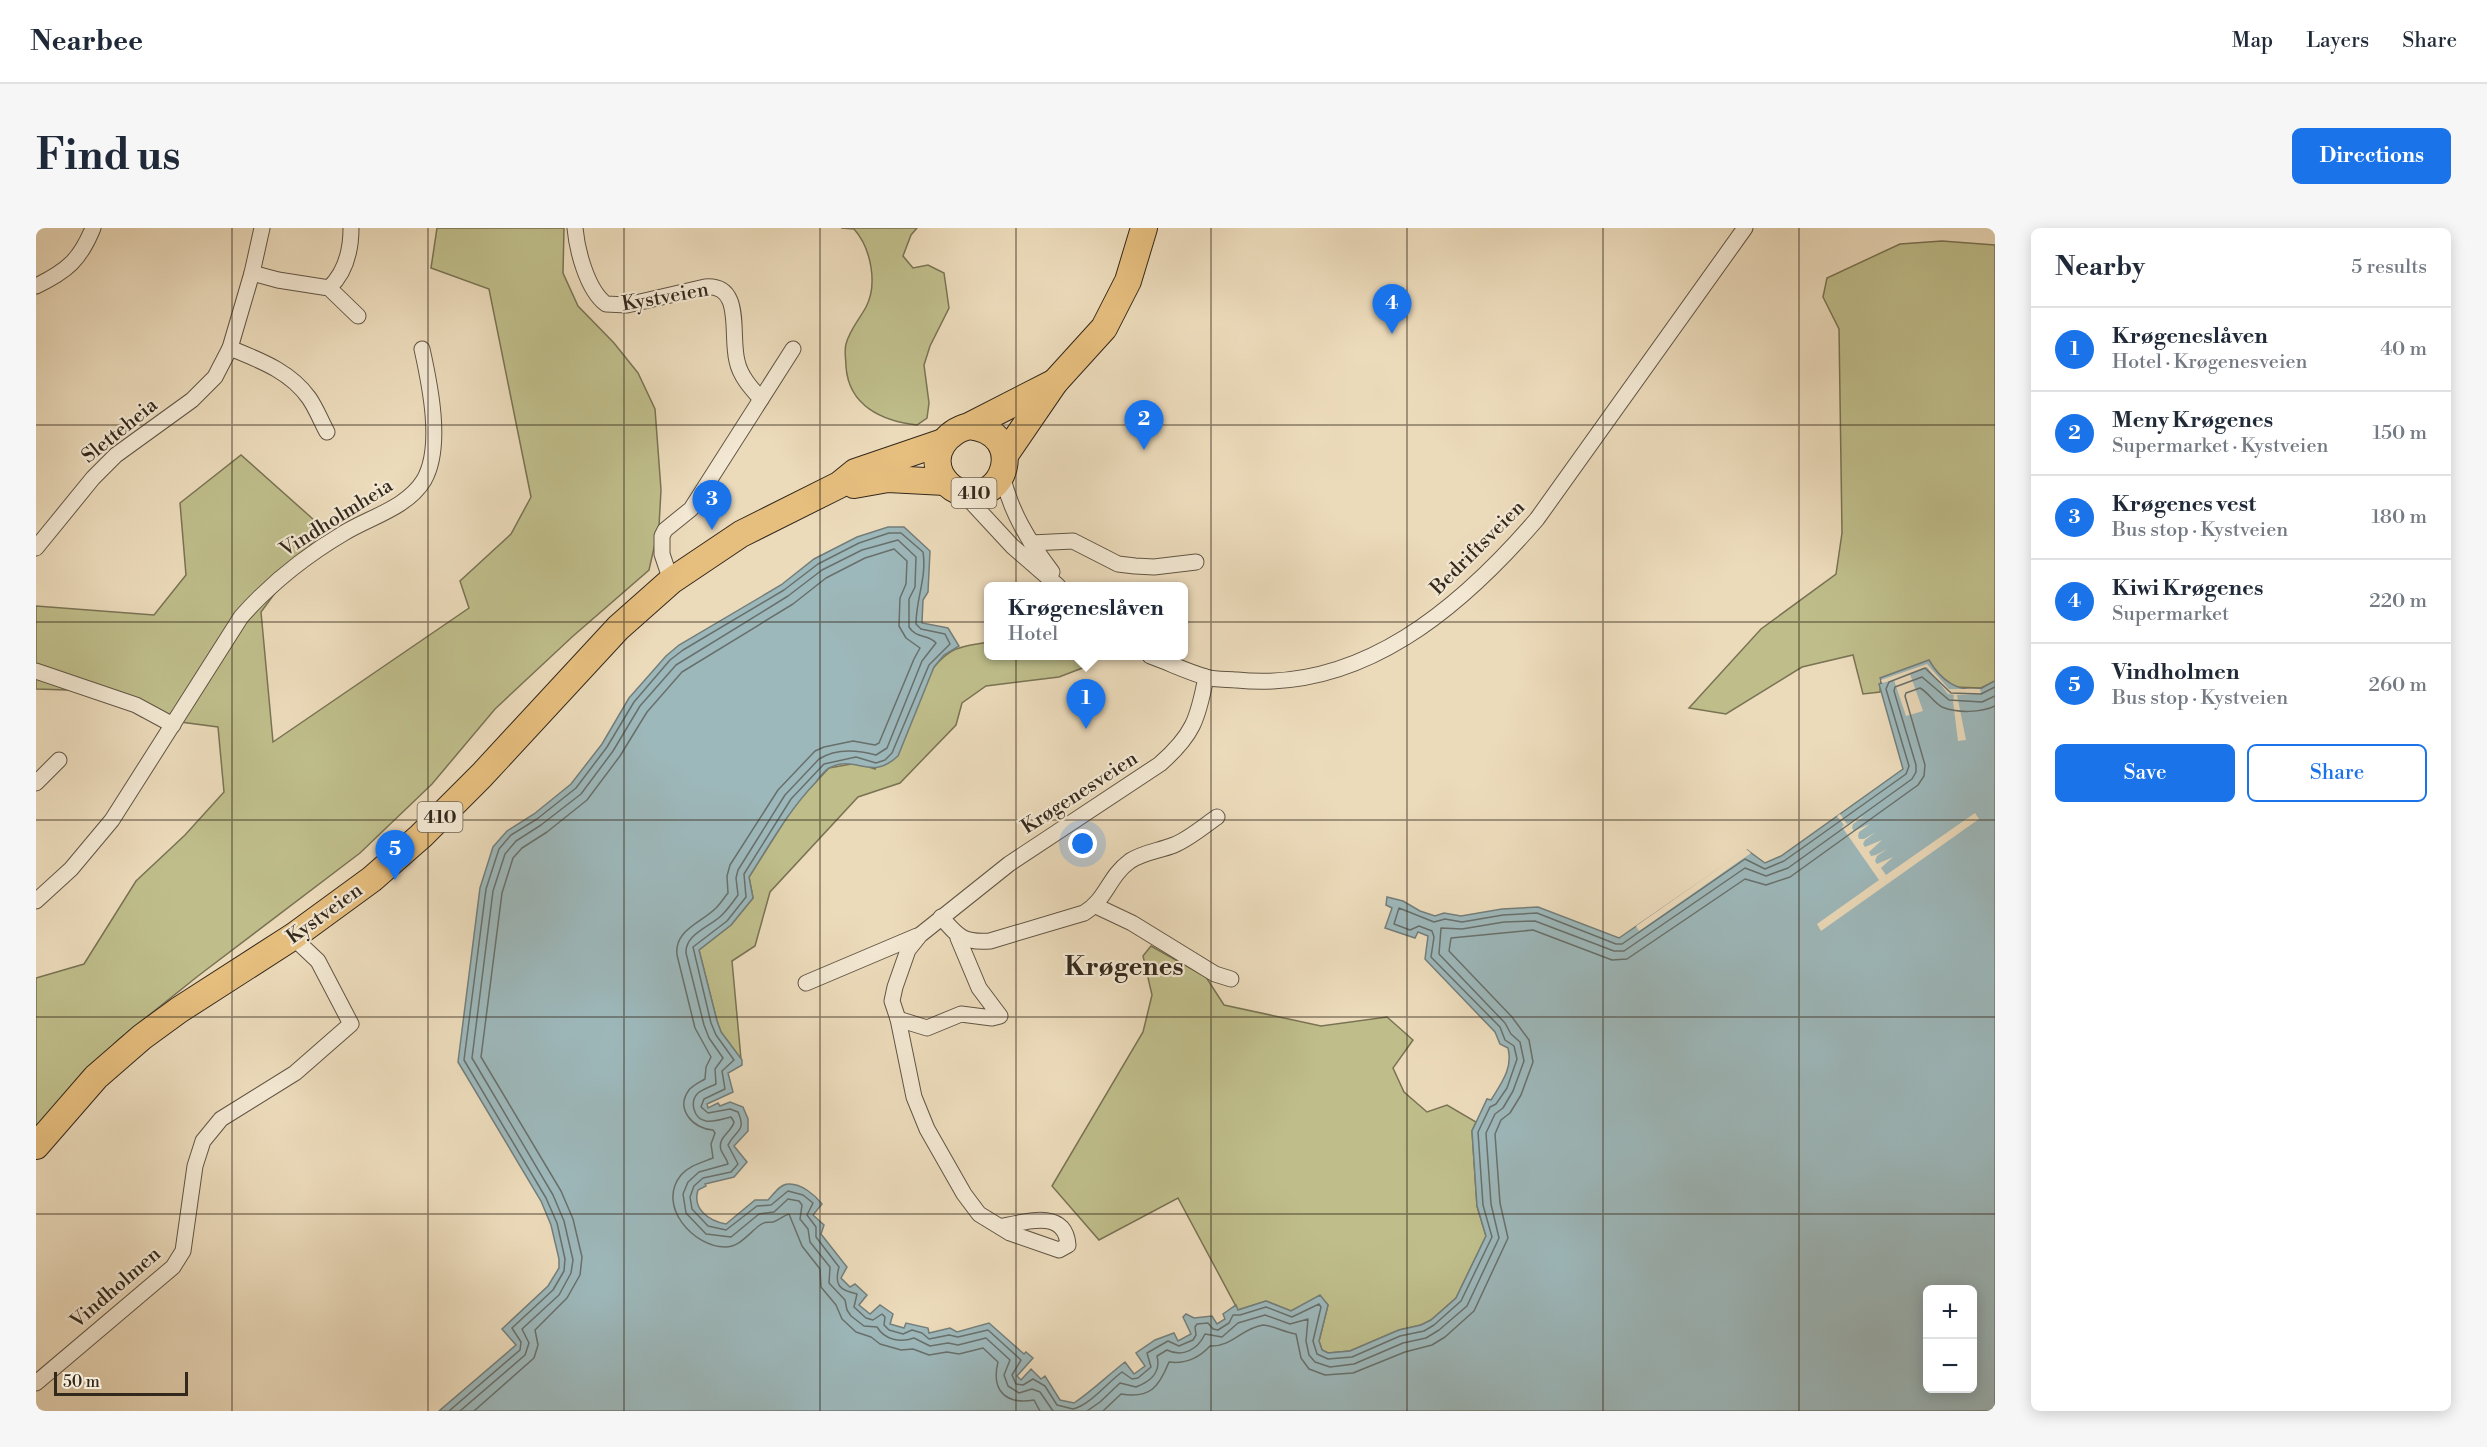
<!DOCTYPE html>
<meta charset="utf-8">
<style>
:root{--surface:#fff;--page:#f6f6f7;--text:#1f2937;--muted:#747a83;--line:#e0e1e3;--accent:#1a73e8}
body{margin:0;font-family:"Libre Bodoni",serif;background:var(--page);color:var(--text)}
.controls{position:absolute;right:18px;bottom:18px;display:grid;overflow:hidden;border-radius:9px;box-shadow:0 3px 15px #0003}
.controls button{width:54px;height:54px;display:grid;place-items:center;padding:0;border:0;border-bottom:2px solid var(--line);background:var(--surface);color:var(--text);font:30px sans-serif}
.scale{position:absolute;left:18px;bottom:15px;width:134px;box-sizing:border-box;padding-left:6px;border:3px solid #33281c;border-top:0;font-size:16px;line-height:21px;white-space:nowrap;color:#33281c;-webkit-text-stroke:4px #f3e8d3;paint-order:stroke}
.you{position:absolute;left:1047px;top:616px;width:21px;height:21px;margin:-15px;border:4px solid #fff;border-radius:50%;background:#1a73e8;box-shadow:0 0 0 9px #1a73e833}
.badge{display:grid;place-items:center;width:39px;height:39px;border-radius:50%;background:var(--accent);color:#fff;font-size:20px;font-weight:700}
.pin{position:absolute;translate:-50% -50px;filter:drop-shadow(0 2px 3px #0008)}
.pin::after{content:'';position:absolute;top:32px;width:21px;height:18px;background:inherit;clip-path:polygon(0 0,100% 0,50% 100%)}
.popup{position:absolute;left:948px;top:354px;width:204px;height:78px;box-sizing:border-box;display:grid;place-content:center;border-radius:9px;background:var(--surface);filter:drop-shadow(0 2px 4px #0005);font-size:20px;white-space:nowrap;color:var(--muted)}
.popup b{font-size:22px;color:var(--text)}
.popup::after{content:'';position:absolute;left:50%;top:100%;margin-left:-12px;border:12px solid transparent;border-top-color:var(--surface)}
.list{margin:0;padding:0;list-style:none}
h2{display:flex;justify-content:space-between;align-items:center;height:78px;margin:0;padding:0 24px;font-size:26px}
h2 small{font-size:20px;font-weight:400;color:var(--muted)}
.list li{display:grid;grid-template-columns:39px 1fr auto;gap:18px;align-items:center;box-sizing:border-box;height:84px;padding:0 24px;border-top:2px solid var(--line)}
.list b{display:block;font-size:22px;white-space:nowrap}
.list p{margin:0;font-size:20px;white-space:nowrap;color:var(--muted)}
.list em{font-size:20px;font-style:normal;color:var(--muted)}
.actions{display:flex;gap:12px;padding:18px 24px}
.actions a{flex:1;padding:14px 0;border:2px solid var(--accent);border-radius:9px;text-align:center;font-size:21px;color:var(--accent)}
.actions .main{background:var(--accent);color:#fff}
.map{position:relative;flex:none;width:1959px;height:1183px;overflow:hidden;border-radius:9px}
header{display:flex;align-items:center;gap:36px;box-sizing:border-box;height:84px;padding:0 30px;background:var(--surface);border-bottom:2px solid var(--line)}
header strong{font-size:28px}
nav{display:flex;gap:33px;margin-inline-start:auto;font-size:21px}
.intro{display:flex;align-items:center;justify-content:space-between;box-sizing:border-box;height:144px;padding:0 36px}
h1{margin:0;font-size:42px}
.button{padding:15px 27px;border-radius:9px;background:var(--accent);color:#fff;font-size:21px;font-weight:700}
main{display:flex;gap:36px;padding:0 36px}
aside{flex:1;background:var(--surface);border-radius:9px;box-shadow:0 3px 15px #0003}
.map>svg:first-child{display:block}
.green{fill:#bfbe8b;stroke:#797354;stroke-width:1.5}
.water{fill:#9db8bb;stroke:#737e7b;stroke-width:1.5;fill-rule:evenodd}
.pier{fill:#ecdbbb}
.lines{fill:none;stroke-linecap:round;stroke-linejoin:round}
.shore{stroke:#68706c;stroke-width:1.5}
.minor-casing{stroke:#615544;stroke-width:17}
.primary-casing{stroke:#33281c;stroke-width:28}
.minor{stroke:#f3e8d3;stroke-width:15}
.primary{stroke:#e6be7e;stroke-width:26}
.grid{fill:none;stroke:#33281c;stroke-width:1.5;stroke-opacity:0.55}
.labels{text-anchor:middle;stroke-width:4.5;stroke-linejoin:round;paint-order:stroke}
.shield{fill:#f3e8d3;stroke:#6d6253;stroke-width:1.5}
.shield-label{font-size:18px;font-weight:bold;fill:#33281c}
.street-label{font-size:20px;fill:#33281c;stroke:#f3e8d3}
.district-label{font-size:26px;font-weight:bold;fill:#33281c;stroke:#f3e8d3}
</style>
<header>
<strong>Nearbee</strong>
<nav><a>Map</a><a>Layers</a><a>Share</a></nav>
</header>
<div class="intro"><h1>Find us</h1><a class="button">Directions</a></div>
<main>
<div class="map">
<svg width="1959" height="1183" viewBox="0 0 1959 1183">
<rect width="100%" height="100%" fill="#ecdbbb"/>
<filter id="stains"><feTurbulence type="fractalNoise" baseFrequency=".00333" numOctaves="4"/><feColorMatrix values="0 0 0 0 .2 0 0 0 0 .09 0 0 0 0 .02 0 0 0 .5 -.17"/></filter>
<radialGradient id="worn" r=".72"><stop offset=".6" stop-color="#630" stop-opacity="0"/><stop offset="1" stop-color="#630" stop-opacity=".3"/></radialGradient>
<!-- green -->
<g class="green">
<path d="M401 0H528L527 45 542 78 578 115 602 145 619 181 625 262 623 298 613 342 536 409 459 481 396 556 324 625 162 748 82 812 10 887 0 901V750L48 736 100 653 149 607 188 564 182 499 106 489 63 463 0 461V378L118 387 150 347 144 275 205 227 287 300 225 384 237 514 433 380 424 353 475 306 495 269 453 61 395 40Z"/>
<path d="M805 0H881L875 7 867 28 877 40 892 37 908 45 913 80 894 118 888 137 893 175 891 190 881 197C846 193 813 178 810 139 810 131 808 123 810 116 814 101 823 92 830 79 842 56 835 20 818 1Z"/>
<path d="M1906 13 1959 17V453L1945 460 1917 459 1899 443 1845 451 1844 464 1827 466 1817 427 1766 439 1690 486 1653 480 1725 401 1800 346 1806 305 1803 101 1787 69 1791 50 1864 16Z"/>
<path d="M952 414V428H1058L1049 439 1023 449 950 458 926 475 920 497 864 555 822 569 734 664 719 718 696 733 705 831 685 804 681 793 663 722 695 697 717 670 713 649 760 575 793 540 821 535 839 541 898 439C917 417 926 419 952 414Z"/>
<path d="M1115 718 1170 749 1188 777 1285 798 1351 789 1377 812 1357 840 1368 864 1391 884 1411 877 1440 894 1436 903 1441 978 1450 1008 1420 1070 1395 1092 1385 1097 1363 1102 1314 1123 1292 1125 1286 1122 1283 1113 1292 1077 1284 1068 1255 1083 1230 1073 1202 1082 1142 970 1063 1012 1016 958 1107 804 1116 767 1107 728Z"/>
</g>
<!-- water -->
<path class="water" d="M852 299H868L894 323 892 364 887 372 886 395 912 400 923 418 908 427 898 439 862 528C834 554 821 526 793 540 788 543 783 550 780 554 753 582 734 616 713 649L717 670 695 697 663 722 681 793 685 804 706 832V837L692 845 697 864 671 876 672 880 682 875 684 878 694 874 707 879 712 891V903L698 918 711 934 698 949 669 956 670 958 662 962C656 981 673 993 690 996L719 972H732C737 967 744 956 752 956 765 955 779 967 786 976L777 987 788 997 785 1006 811 1039 805 1050 814 1059 819 1056 831 1067 823 1077 834 1086 844 1077 857 1086 854 1096 868 1100 870 1095 892 1100 893 1105 914 1100 921 1104 953 1095 988 1126 990 1124 997 1130 981 1148 985 1152 995 1141 1005 1151 1009 1148 1024 1172 1038 1175C1056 1163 1071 1148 1089 1134L1098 1146 1109 1138 1100 1125 1119 1112 1138 1105 1142 1113 1155 1106 1147 1089 1150 1086 1158 1090 1176 1088 1181 1096 1189 1091 1187 1086 1200 1077 1202 1082 1230 1073 1255 1083 1284 1067 1292 1077 1283 1113 1286 1122 1292 1125 1314 1123 1363 1102 1385 1097 1395 1092 1420 1070 1450 1008 1441 978 1436 903 1451 871 1455 872C1466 854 1477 840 1472 820L1464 816 1459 804 1389 731 1392 708 1382 704 1379 710 1349 700 1356 680 1350 677 1351 669 1367 673 1384 683 1399 688 1408 685 1425 688 1466 681 1502 679 1583 710 1711 622 1729 635 1745 628 1867 541 1843 456 1846 455 1844 450 1893 432C1904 451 1922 466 1946 460 1950 458 1954 455 1959 453V1183H403L480 1117 466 1101 512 1058 523 1040V1031L515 997 505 973 422 834 444 660 457 619 471 603 498 586 535 556 566 516 593 470 630 428 643 417 745 357 778 331 821 309ZM1892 1062H1936V1160H1892Z"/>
<!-- pier -->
<g class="pier">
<path d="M1891 436 1913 461H1944L1945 466 1921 467 1930 512 1922 513 1917 473 1918 467 1912 466 1891 439 1874 446 1887 483 1870 488 1858 452 1846 455 1845 452Z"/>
<path d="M1939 585 1943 591 1785 703 1781 696 1843 652 1806 599 1808 597 1801 588 1804 586 1811 596 1828 588 1817 596 1816 600 1818 603 1834 596 1823 604 1822 608 1823 611H1828L1840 604 1829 612 1827 616 1829 619 1846 612 1833 624 1835 628 1840 627 1851 621 1841 628 1839 633 1841 636 1857 629 1845 640 1850 647Z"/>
<path d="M1710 621 1715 625 1603 703 1600 698Z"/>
</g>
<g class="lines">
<!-- shore -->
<g class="shore">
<path d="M413 1183 484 1122 485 1114 476 1100 517 1062 528 1043 529 1031 521 995 510 970 428 832 450 661 463 621 475 607 501 591 540 560 571 519 598 474 634 432 647 422 748 362 782 336 823 315 853 305H865L887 324C891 349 880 371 880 396L885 401 909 406 914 416 893 437 856 525 849 532 840 535 820 529 788 536 755 571 708 646 710 669 691 693 657 719 675 795 680 807 698 832 686 843 689 861 668 871 665 879 672 885 694 881 702 884C711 904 699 902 692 917L702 936 695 944 667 950 658 958 654 969 656 981 672 998 690 1002 721 978 735 977 752 963 767 967 777 975 771 987 780 999V1009L803 1039C798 1057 803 1062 821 1066L818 1079 830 1090 837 1092 846 1086 849 1089 848 1097 853 1102 867 1106 876 1102 886 1105 893 1111 913 1107 922 1109 952 1102 985 1132 976 1147 980 1156 987 1157 997 1151 1009 1158 1021 1177 1037 1181C1054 1177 1071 1155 1086 1144L1096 1151 1102 1150 1115 1139 1111 1125 1132 1113 1143 1118 1157 1112 1160 1107 1159 1099 1161 1096 1172 1095 1177 1101 1182 1102 1193 1095 1197 1087H1204L1230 1079 1256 1089 1283 1076 1285 1079 1277 1113 1281 1126 1292 1131 1316 1129 1364 1108 1388 1103 1398 1097 1425 1073 1456 1009 1447 977 1442 904 1454 879 1460 876 1471 860 1481 831 1478 818 1469 812 1464 799 1395 729 1398 709 1396 703 1383 698 1374 702 1358 696 1363 680 1398 694 1409 691 1426 694 1467 687 1501 685 1580 716H1586L1709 631 1729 641 1748 633 1870 546 1873 538 1850 461 1853 454 1889 440 1915 465 1945 466 1959 459"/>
<path d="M424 1183 489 1127 493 1115 486 1101 523 1067 535 1045 537 1032 528 993 517 967 436 830 457 663 469 626 480 613 505 597 545 566 577 523 604 478 640 437 752 368 786 342 826 322 862 312 880 329 879 359 873 371V399C880 411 893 406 900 415L886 433 851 520 840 527C822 522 800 520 783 531L749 567 702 642 700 650 702 667C697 674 692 681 686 687 674 699 649 706 650 725L668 797 673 810 687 830 679 841 680 856C674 859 667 861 662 865 653 874 658 891 670 893 677 894 688 891 695 889L698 894C696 904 681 909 685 922 687 927 691 931 692 936L663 944 652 954 647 966 650 985 670 1006 695 1009 723 986 738 984 752 971 763 973 766 977 764 991 772 1001 774 1014 794 1039 793 1055 809 1072 811 1082 815 1088 828 1098 841 1099C849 1112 864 1115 878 1110L894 1118 912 1115 922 1117 950 1110 974 1132 968 1147 972 1158 983 1165 996 1161 1004 1164 1017 1183"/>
<path d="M438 1183 498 1130 502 1117 499 1102 531 1070 544 1047 546 1029 537 991 525 963 445 829 466 665 477 630 486 620 511 604 551 572 584 528 611 484 646 444 757 376 790 350 829 330 858 321 871 333 870 356 864 370 863 398 870 410 884 420 878 431 843 515 839 517 817 513 788 519 779 523 742 562 694 637 691 648 692 665C688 670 684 676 680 680 665 695 638 702 641 727L659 800 675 829 670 839 669 851C664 854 657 857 653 862 639 881 657 901 677 902L679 905 675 916 677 930C665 935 654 937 645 947 620 978 658 1019 689 1019 704 1019 713 1005 724 997 729 993 732 995 737 994 744 992 748 987 753 986L766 1018 784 1041 785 1059 800 1077 806 1091 820 1104 835 1109 844 1116 865 1122 877 1121 893 1127 911 1124 923 1126 947 1120 962 1134C955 1162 969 1177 998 1172L1004 1183"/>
<path d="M1051 1183 1064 1174 1084 1155 1100 1159C1116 1153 1125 1144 1121 1128L1131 1122C1147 1130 1162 1121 1169 1106L1186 1109 1202 1095 1229 1087 1254 1096 1272 1091 1270 1113 1273 1127 1279 1134 1294 1139 1318 1136 1367 1115 1390 1110 1403 1102 1431 1078 1463 1010 1455 976 1450 905 1459 886 1467 880 1477 863 1488 833 1484 814 1475 806 1469 795 1403 726 1405 700 1426 701 1468 694 1499 693 1578 723H1588L1709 640 1730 648 1752 640 1876 551 1880 544V537L1858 463 1859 459 1886 449 1913 472 1946 474 1959 468"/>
<path d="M1067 1183 1085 1166C1114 1171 1123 1159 1133 1134 1149 1136 1163 1130 1174 1118 1196 1119 1206 1100 1227 1097 1235 1097 1250 1105 1260 1106L1265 1130 1273 1141 1289 1147 1317 1145 1369 1124 1396 1117 1409 1109 1438 1083 1472 1010 1464 975 1459 906 1465 892 1474 885 1485 867 1497 834 1493 812 1476 789 1413 723 1415 710 1497 702 1576 732 1591 731 1709 651 1730 657 1754 649 1882 557 1888 548 1889 537 1869 468 1870 465 1884 460C1893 465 1897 474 1906 479 1920 485 1946 485 1959 478"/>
</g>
<defs>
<g id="minor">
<path d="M539 0C541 22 551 62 570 76L591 77 669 59C708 56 694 106 701 133 704 148 715 160 725 171"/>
<path d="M216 45 242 52 293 60 322 88"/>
<path d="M0 58C31 43 44 32 57 0"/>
<path d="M293 60C310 44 315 22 315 0"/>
<path d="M194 120C223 132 254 143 273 170 280 180 285 193 291 204"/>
<path d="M966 246C974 283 993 314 1016 344"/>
<path d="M926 264 976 318 1022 358"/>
<path d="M995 315 1037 313 1082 336 1099 338 1118 339 1160 334"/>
<path d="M0 320 57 250 80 227 156 172 179 149 194 120 216 45 226 0"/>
<path d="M635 353 626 326V308L629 302 655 281 757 121"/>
<path d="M1114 428C1132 434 1151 444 1170 449 1179 452 1191 451 1201 452 1326 465 1425 379 1501 291L1709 0"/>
<path d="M0 443 100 477 137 497"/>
<path d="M0 555 23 532"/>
<path d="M0 673 35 641 76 592 205 389C235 355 269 328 308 305 334 289 371 280 388 252 407 219 394 157 386 121"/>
<path d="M1060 678 1096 695 1179 746 1195 751"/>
<path d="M905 689C922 708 926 715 954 713L1048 685C1071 671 1072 649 1094 633 1108 624 1123 623 1138 617 1153 611 1168 598 1181 589"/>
<path d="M770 755 881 708"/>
<path d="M862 791 891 800 925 786 956 790 964 788 943 760 922 710"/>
<path d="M964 999C988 994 1029 980 1032 1017L1023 1022 974 1005 943 986 928 966 891 901 878 869 862 791 856 773 859 759 872 722 884 707 973 636 1124 536C1157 507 1162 491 1170 449"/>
<path d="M0 1155 137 1039 147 1023 159 938 167 913 185 891 259 845 315 796 282 733 264 716 258 708"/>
</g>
<g id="primary">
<path d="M933 198C993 204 969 282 922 263 915 260 909 254 905 247 894 224 911 204 933 198L1019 154"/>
<path d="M969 227 1019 154 1068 100 1092 53 1108 0"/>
<path d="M818 257 852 251 909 254"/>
<path d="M0 918 60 849 106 809 143 782 258 708 336 651 385 608 446 547 582 400 635 353 705 306 803 257 819 244 907 214"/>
</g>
</defs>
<!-- minor casing -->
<use href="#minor" class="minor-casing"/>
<!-- primary casing -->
<use href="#primary" class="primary-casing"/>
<!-- minor -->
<use href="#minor" class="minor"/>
<!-- primary -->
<use href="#primary" class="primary"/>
</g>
<!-- grid -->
<path class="grid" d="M196 0V1183M392 0V1183M588 0V1183M784 0V1183M980 0V1183M1175 0V1183M1371 0V1183M1567 0V1183M1763 0V1183M0 197H1959M0 394H1959M0 592H1959M0 789H1959M0 986H1959"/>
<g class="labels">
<!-- shield labels -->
<g class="shield">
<rect x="915.5" y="250" width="45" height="30" rx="4.5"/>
<rect x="381.5" y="574" width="45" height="30" rx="4.5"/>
</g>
<g class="shield-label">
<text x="938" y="271">410</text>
<text x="404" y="595">410</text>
</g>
<!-- street labels -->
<g class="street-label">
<text transform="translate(629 68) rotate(-10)" y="7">Kystveien</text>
<text transform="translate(83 202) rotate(-39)" y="7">Sletteheia</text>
<text transform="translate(300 289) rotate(-32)" y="7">Vindholmheia</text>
<text transform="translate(1441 319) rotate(-45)" y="7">Bedriftsveien</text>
<text transform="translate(1043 564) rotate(-33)" y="7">Krøgenesveien</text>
<text transform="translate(288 685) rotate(-36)" y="7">Kystveien</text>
<text transform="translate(79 1059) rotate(-41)" y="7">Vindholmen</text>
</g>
<!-- district labels -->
<g class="district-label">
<text x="1088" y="747">Krøgenes</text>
</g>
</g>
<rect width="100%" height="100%" filter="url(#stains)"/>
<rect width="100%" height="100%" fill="url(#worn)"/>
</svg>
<div class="controls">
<button>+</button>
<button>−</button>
</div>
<div class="scale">50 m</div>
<div class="you"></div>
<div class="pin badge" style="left:1050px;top:501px">1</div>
<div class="popup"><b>Krøgeneslåven</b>Hotel</div>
<div class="pin badge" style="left:1108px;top:222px">2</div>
<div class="pin badge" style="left:676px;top:302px">3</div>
<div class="pin badge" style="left:1356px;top:106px">4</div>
<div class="pin badge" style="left:359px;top:652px">5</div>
</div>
<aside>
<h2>Nearby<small>5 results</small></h2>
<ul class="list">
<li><span class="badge">1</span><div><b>Krøgeneslåven</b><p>Hotel · Krøgenesveien</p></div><em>40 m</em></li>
<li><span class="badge">2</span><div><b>Meny Krøgenes</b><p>Supermarket · Kystveien</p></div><em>150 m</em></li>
<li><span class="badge">3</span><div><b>Krøgenes vest</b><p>Bus stop · Kystveien</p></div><em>180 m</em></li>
<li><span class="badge">4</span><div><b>Kiwi Krøgenes</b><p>Supermarket</p></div><em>220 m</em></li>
<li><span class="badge">5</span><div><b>Vindholmen</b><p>Bus stop · Kystveien</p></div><em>260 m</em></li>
</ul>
<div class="actions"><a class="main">Save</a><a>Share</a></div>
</aside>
</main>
